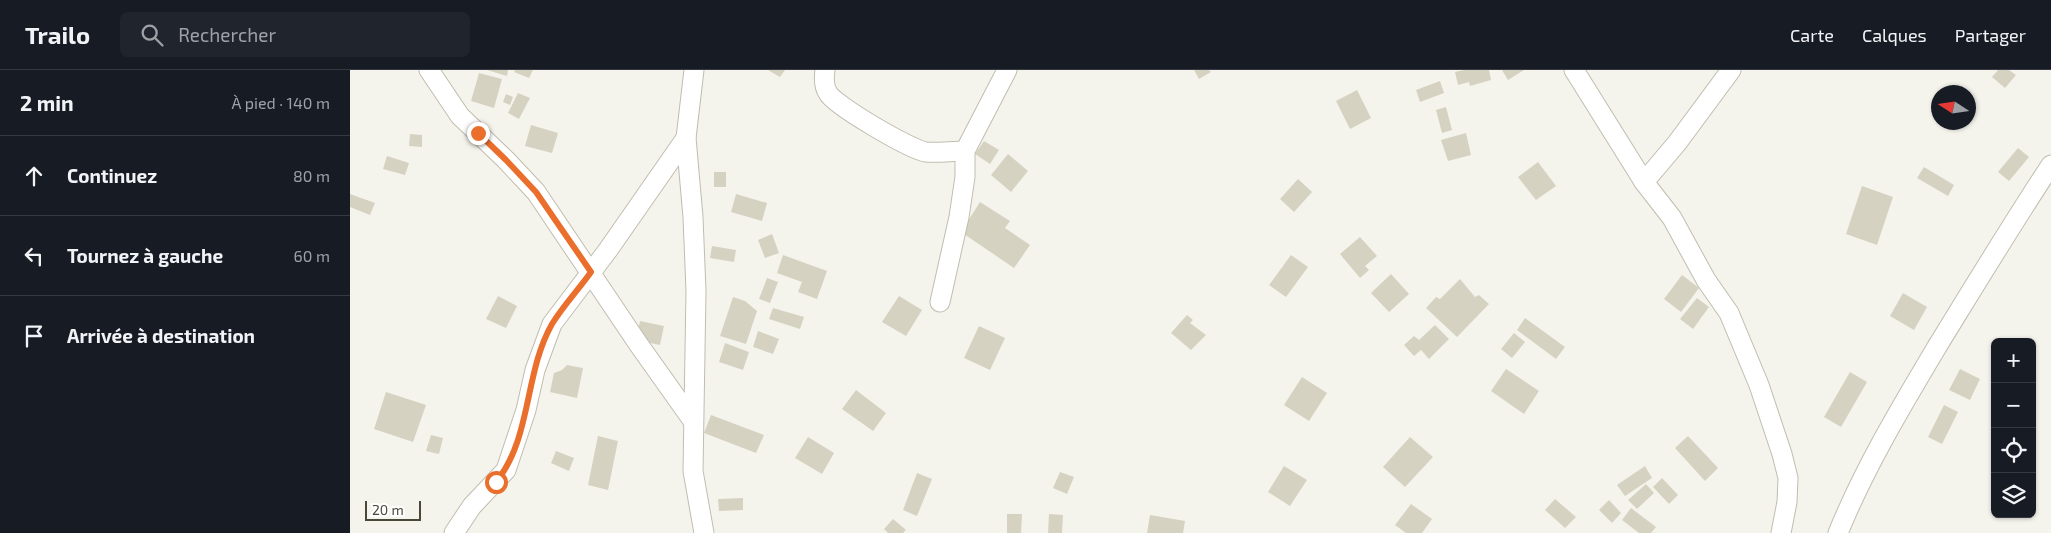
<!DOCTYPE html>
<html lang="fr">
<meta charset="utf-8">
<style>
:root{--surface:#171b24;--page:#20242c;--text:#f1f3f6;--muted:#9ea1a6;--line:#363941}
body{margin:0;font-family:"Exo 2",sans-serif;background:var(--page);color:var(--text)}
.controls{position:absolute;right:15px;bottom:15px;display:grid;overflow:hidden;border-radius:8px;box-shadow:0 1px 4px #0004}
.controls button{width:45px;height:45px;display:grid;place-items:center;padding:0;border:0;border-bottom:1px solid var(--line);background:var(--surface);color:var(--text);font:25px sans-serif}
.compass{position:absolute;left:1581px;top:15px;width:45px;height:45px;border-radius:50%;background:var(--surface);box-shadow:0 1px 4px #0004;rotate:282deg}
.scale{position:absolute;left:15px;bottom:12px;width:56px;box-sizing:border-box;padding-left:5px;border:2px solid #49463a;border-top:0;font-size:14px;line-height:18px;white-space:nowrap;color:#49463a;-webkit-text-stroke:4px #fff;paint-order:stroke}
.stop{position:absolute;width:15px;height:15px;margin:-11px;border:4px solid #ea6f2d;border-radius:50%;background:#fff}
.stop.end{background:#ea6f2d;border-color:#fff;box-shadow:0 1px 5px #0008}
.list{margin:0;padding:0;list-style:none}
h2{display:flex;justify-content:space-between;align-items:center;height:65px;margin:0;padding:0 20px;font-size:21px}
h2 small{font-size:16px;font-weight:400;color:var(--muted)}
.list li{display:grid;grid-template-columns:32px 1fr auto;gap:15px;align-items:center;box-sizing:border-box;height:80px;padding:0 20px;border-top:1px solid var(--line)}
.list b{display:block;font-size:19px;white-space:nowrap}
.list em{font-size:16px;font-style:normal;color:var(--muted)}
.icon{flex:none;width:28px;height:28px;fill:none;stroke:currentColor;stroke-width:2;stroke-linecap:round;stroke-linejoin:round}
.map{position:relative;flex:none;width:1701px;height:463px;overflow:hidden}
header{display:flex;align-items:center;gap:30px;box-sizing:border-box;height:70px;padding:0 25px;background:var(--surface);border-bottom:1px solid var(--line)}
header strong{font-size:24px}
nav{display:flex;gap:28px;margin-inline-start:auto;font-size:18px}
.search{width:350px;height:45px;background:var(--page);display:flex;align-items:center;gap:12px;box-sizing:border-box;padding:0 18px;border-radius:8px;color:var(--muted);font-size:19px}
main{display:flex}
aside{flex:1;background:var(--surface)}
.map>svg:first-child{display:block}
.building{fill:#d6d2c2}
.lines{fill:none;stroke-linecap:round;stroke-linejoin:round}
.minor-casing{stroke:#c0bdaf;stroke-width:21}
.minor{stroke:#fff;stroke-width:19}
.route{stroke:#ea6f2d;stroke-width:6}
</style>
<header>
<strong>Trailo</strong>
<div class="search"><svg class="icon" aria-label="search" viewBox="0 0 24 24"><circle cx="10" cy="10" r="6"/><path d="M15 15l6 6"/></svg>Rechercher</div>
<nav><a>Carte</a><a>Calques</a><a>Partager</a></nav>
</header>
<main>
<aside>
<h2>2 min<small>À pied · 140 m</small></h2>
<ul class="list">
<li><svg class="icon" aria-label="ahead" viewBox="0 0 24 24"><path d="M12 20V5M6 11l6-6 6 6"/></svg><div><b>Continuez</b></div><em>80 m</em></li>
<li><svg class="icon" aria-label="left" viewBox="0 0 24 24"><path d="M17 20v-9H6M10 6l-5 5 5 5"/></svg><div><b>Tournez à gauche</b></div><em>60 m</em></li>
<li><svg class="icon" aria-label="arrive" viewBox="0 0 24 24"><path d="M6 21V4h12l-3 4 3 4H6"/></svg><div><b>Arrivée à destination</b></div></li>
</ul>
</aside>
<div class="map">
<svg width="1701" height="463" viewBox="0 0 1701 463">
<rect width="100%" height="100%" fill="#f5f4ec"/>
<!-- building -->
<g class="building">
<path d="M137 0H158L157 6Z"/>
<path d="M165 0H183L179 8 164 2Z"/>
<path d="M418 0H435L430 7Z"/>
<path d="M844 0H859L861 2 849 9Z"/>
<path d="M1114 0H1139L1141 10 1120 16 1119 12 1108 15 1105 2Z"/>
<path d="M1152 0H1174L1158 10Z"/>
<path d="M1648 0H1659L1666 5 1655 18 1642 7Z"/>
<path d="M129 3 152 9 144 38 121 31Z"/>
<path d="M1090 11 1094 23 1070 32 1066 20Z"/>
<path d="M1007 20 1021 48 1000 59 986 31Z"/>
<path d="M168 23 180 28 169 49 158 43Z"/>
<path d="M156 24 163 27 160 35 153 32Z"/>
<path d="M1096 37 1102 60 1092 63 1086 40Z"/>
<path d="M181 55 208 63 202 83 175 76Z"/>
<path d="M1116 63 1121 85 1098 91 1091 70Z"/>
<path d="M60 64 72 65V77L59 76Z"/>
<path d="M634 71 649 80 640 94 625 84Z"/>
<path d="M1668 78 1679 87 1659 111 1648 102Z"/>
<path d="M658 84 678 101 661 122 641 105Z"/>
<path d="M37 86 59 93 55 105 33 99Z"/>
<path d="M1188 92 1206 116 1186 130 1168 107Z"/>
<path d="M1574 97 1604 115 1598 126 1567 108Z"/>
<rect x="364" y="102" width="12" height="15"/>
<path d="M948 109 962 122 944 142 930 129Z"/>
<path d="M1512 116 1543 127 1527 175 1496 164Z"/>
<path d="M0 124 25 133 20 145 0 137Z"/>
<path d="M386 124 417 133 412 151 381 142Z"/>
<path d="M630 132 660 151 655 158 680 175 664 198 611 162Z"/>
<path d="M422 164 429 183 415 188 408 170Z"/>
<path d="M1010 167 1027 186 1015 196 1019 200 1010 208 990 184Z"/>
<path d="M362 176 386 180 384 192 360 188Z"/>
<path d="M433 185 477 201 467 229 448 222 452 212 427 203Z"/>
<path d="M941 185 958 197 936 227 919 215Z"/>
<path d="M1041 204 1059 224 1039 242 1021 223Z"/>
<path d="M1332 205 1349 218 1331 242 1314 229Z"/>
<path d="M417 208 428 212 420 233 409 229Z"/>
<path d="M1110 209 1125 227 1129 225 1139 234 1107 267 1076 238 1086 227 1090 229Z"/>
<path d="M1553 223 1577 237 1564 260 1540 246Z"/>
<path d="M148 226 167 236 156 258 136 249Z"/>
<path d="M549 226 572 240 556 266 532 252Z"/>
<path d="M383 227 395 231 407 241 396 274 370 266Z"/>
<path d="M1347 228 1359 237 1343 259 1330 249Z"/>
<path d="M423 238 454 247 450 259 419 249Z"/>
<path d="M837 245 843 250 840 253 856 265 841 280 821 263Z"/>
<path d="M1175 248 1215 277 1206 289 1167 260Z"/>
<path d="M290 251 314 256 310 275 286 270Z"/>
<path d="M1085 255 1099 269 1079 289 1071 280 1064 286 1054 275 1064 266 1069 270Z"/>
<path d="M629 256 655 268 640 300 614 288Z"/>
<path d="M408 261 429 269 423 284 403 277Z"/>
<path d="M1164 263 1175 272 1162 288 1151 279Z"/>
<path d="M375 273 399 282 393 300 369 292Z"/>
<path d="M217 295 233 298 227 328 200 322 204 303 212 300Z"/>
<path d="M1156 299 1189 321 1174 344 1141 321Z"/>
<path d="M1610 299 1630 309 1620 330 1599 320Z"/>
<path d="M1500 302 1517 312 1491 357 1474 347Z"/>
<path d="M952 307 977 323 959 351 934 335Z"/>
<path d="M506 320 536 343 523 361 492 339Z"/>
<path d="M36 322 76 335 63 372 24 359Z"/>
<path d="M1594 335 1608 342 1592 374 1578 367Z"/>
<path d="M361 345 414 365 406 383 354 363Z"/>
<path d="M81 365 93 368 89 384 76 381Z"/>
<path d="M248 366 268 371 258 420 238 415Z"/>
<path d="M1338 366 1368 398 1355 411 1325 378Z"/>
<path d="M458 367 484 383 472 404 445 388Z"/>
<path d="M1060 367 1083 387 1055 417 1033 397Z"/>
<path d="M206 381 224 388 219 401 201 393Z"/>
<path d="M934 396 957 410 940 436 918 422Z"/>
<path d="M1295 396 1302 408 1275 426 1267 415Z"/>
<path d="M710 402 724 407 717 424 703 418Z"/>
<path d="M567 403 582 409 567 446 553 440Z"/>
<path d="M1312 408 1328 425 1319 434 1303 417Z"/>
<path d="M1296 414 1304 423 1287 439 1278 430Z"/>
<path d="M393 428V440L369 441 368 429Z"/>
<path d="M1205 429 1226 447 1215 458 1195 440Z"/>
<path d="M1259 430 1271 443 1262 453 1249 440Z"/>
<path d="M1061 434 1082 449 1072 463H1056L1045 455Z"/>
<path d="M1281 438 1306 457 1301 463H1289L1272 450Z"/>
<path d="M657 444H672L671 463H657Z"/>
<path d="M699 444 713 445 712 463H698Z"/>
<path d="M800 445 835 451 833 463H797Z"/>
<path d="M543 449 556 460 553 463H538L534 459Z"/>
</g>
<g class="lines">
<defs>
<g id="minor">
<path d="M79 0 110 46 156 90 186 122 289 275 343 351"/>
<path d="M344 0 336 68 343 147 346 221 343 401 354 463"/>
<path d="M475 0C474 7 474 17 478 23 484 35 561 80 576 82 588 83 602 81 615 81"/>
<path d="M1224 0 1294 112 1322 148 1356 210 1379 243 1409 315 1432 384 1438 408 1437 432 1431 463"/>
<path d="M1294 112 1327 73 1381 0"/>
<path d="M590 232 609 147 615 107V81L657 0"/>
<path d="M104 463 122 436 156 400 176 340 185 300 202 254 258 180 336 68"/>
<path d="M1488 463C1515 397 1551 337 1588 275 1625 215 1662 154 1701 95"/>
</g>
</defs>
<!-- minor casing -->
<use href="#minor" class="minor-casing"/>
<!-- minor -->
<use href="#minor" class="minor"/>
</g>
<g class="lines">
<!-- route -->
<path class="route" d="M128 63 156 90 186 122 241 202C229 219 213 236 202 254 174 303 182 368 146 412"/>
</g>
</svg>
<div class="controls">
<button>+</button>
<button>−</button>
<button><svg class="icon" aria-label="locate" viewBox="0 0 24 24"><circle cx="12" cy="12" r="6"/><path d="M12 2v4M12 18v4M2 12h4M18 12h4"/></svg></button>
<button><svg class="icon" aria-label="layers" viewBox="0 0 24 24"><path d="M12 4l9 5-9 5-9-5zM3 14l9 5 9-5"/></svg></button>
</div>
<svg class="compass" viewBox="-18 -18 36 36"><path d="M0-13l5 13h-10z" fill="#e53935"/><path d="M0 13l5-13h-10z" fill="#9ea1a6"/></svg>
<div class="scale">20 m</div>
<div class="stop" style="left:146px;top:412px"></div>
<div class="stop end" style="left:128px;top:63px"></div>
</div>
</main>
